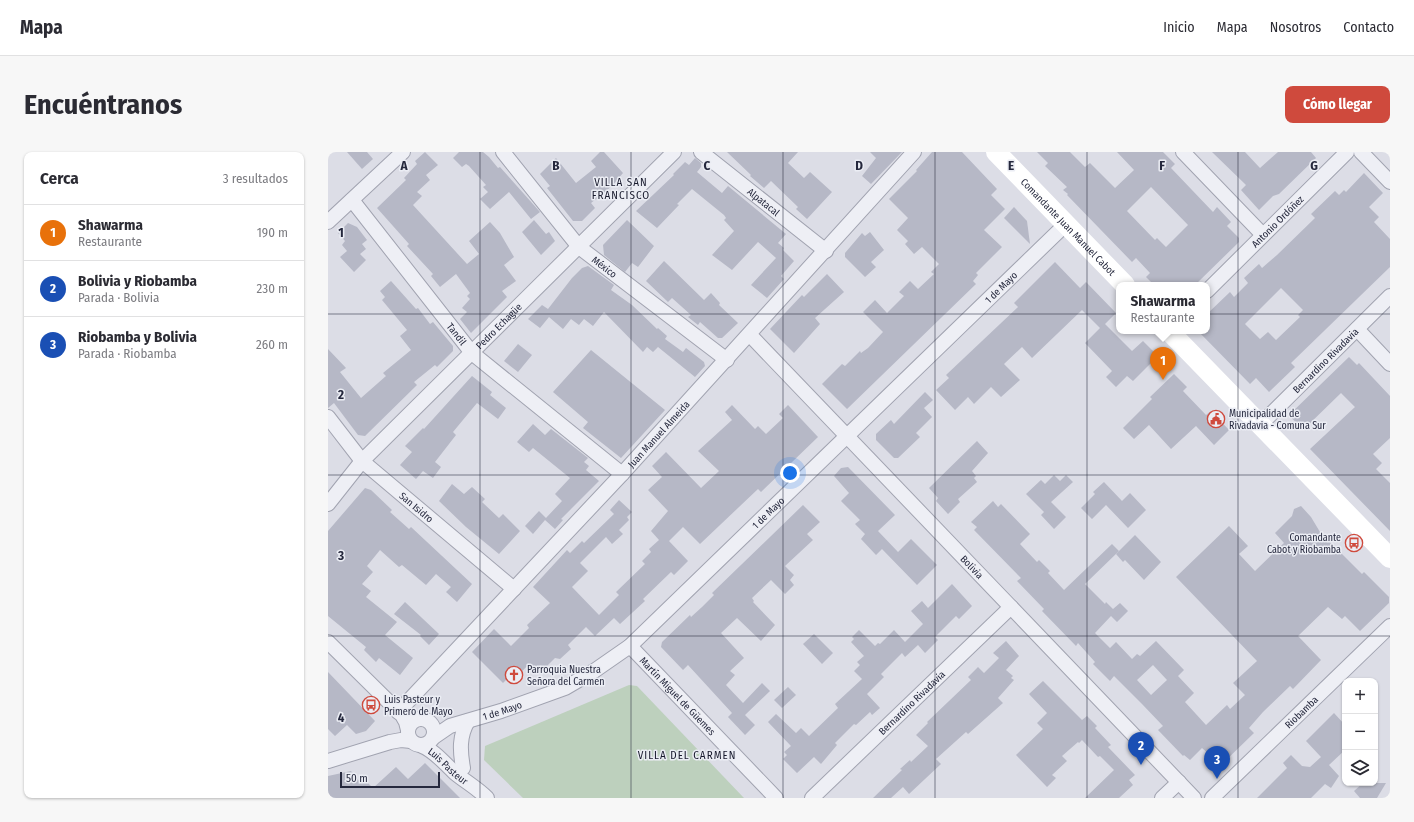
<!DOCTYPE html>
<html lang="es">
<meta charset="utf-8">
<style>
:root{--surface:#fff;--page:#f7f7f7;--text:#2b2b33;--muted:#7c7c81;--line:#e1e1e2;--accent:#cf4a3d}
body{margin:0;font-family:"Fira Sans Condensed",sans-serif;background:var(--page);color:var(--text)}
.controls{position:absolute;right:12px;bottom:12px;display:grid;overflow:hidden;border-radius:8px;box-shadow:0 1px 3px #0004}
.controls button{width:36px;height:36px;display:grid;place-items:center;padding:0;border:0;border-bottom:1px solid var(--line);background:var(--surface);color:var(--text);font:20px sans-serif}
.scale{position:absolute;left:12px;bottom:10px;width:100px;box-sizing:border-box;padding-left:4px;border:2px solid #25283d;border-top:0;font-size:11px;line-height:14px;white-space:nowrap;color:#25283d;-webkit-text-stroke:3px #ebedf4;paint-order:stroke}
.you{position:absolute;left:462px;top:321px;width:14px;height:14px;margin:-10px;border:3px solid #fff;border-radius:50%;background:#1a73e8;box-shadow:0 0 0 6px #1a73e833}
.badge{display:grid;place-items:center;width:26px;height:26px;border-radius:50%;background:var(--accent);color:#fff;font-size:13px;font-weight:700}
.pin{position:absolute;translate:-50% -33px;filter:drop-shadow(0 1px 2px #0008)}
.pin::after{content:'';position:absolute;top:21px;width:14px;height:12px;background:inherit;clip-path:polygon(0 0,100% 0,50% 100%)}
.popup{position:absolute;left:788px;top:130px;width:94px;height:52px;box-sizing:border-box;display:grid;place-content:center;border-radius:8px;background:var(--surface);filter:drop-shadow(0 1px 3px #0005);font-size:13px;white-space:nowrap;color:var(--muted)}
.popup b{font-size:15px;color:var(--text)}
.popup::after{content:'';position:absolute;left:50%;top:100%;margin-left:-8px;border:8px solid transparent;border-top-color:var(--surface)}
.list{margin:0;padding:0;list-style:none}
h2{display:flex;justify-content:space-between;align-items:center;height:52px;margin:0;padding:0 16px;font-size:17px}
h2 small{font-size:13px;font-weight:400;color:var(--muted)}
.list li{display:grid;grid-template-columns:26px 1fr auto;gap:12px;align-items:center;box-sizing:border-box;height:56px;padding:0 16px;border-top:1px solid var(--line)}
.list b{display:block;font-size:15px;white-space:nowrap}
.list p{margin:0;font-size:13px;white-space:nowrap;color:var(--muted)}
.list em{font-size:13px;font-style:normal;color:var(--muted)}
.icon{flex:none;width:22px;height:22px;fill:none;stroke:currentColor;stroke-width:2;stroke-linecap:round;stroke-linejoin:round}
.map{position:relative;flex:none;width:1062px;height:646px;overflow:hidden;border-radius:8px}
header{display:flex;align-items:center;gap:24px;box-sizing:border-box;height:56px;padding:0 20px;background:var(--surface);border-bottom:1px solid var(--line)}
header strong{font-size:19px}
nav{display:flex;gap:22px;margin-inline-start:auto;font-size:14px}
.intro{display:flex;align-items:center;justify-content:space-between;box-sizing:border-box;height:96px;padding:0 24px}
h1{margin:0;font-size:28px}
.button{padding:10px 18px;border-radius:8px;background:var(--accent);color:#fff;font-size:14px;font-weight:700}
main{display:flex;gap:24px;padding:0 24px}
aside{flex:1;background:var(--surface);border-radius:8px;box-shadow:0 1px 3px #0004}
.map>svg:first-child{display:block}
.green{fill:#bdd0bd}
.building{fill:#b6b8c6;fill-rule:evenodd}
.lines{fill:none;stroke-linecap:round;stroke-linejoin:round}
.minor-casing{stroke:#a1a3b0;stroke-width:16}
.minor{stroke:#eeeff5;stroke-width:14}
.secondary{stroke:#fff;stroke-width:20}
.grid{fill:none;stroke:#25283d;stroke-width:1;stroke-opacity:0.55}
.labels{text-anchor:middle;stroke-width:3;stroke-linejoin:round;paint-order:stroke}
.street-label{font-size:10px;fill:#25283d;stroke:#ebedf4}
.poi-label{font-size:10px;fill:#25283d;stroke:#ebedf4;text-anchor:start}
.neighbourhood-label{font-size:11px;letter-spacing:1px;fill:#181a2d;stroke:#ebedf4}
.grid-label{font-size:13px;text-anchor:middle;font-weight:bold;fill:#25283d;stroke:#ebedf4;stroke-width:3;stroke-linejoin:round;paint-order:stroke}
</style>
<header>
<strong>Mapa</strong>
<nav><a>Inicio</a><a>Mapa</a><a>Nosotros</a><a>Contacto</a></nav>
</header>
<div class="intro"><h1>Encuéntranos</h1><a class="button">Cómo llegar</a></div>
<main>
<aside>
<h2>Cerca<small>3 resultados</small></h2>
<ul class="list">
<li><span class="badge" style="background:#e8710a">1</span><div><b>Shawarma</b><p>Restaurante</p></div><em>190 m</em></li>
<li><span class="badge" style="background:#1a4fb4">2</span><div><b>Bolivia y Riobamba</b><p>Parada · Bolivia</p></div><em>230 m</em></li>
<li><span class="badge" style="background:#1a4fb4">3</span><div><b>Riobamba y Bolivia</b><p>Parada · Riobamba</p></div><em>260 m</em></li>
</ul>
</aside>
<div class="map">
<svg width="1062" height="646" viewBox="0 0 1062 646">
<rect width="100%" height="100%" fill="#dcdde6"/>
<!-- green -->
<path class="green" d="M301 533 309 534 416 646H195L156 608 157 594Z"/>
<!-- building -->
<g class="building">
<path d="M19 0H39L45 7 34 17Z"/>
<path d="M97 0 110 13 98 23 102 28 89 40 94 44 85 53 139 112 151 102 141 89 162 70 172 81 186 105 176 113 188 129 174 139 179 145 143 181 132 167 139 160 134 156 142 147 139 144 142 141 128 122 112 135 103 124 105 122 79 94 81 92 49 56 78 28 76 26 89 12 87 9Z"/>
<path d="M131 0H155L161 5 170 16 172 15 212 60 203 67 181 40 162 57 152 47 160 40 155 35 158 33 141 14 138 12 134 15 125 6Z"/>
<path d="M272 0H276L295 21 284 34 263 51 267 56 254 69H245L219 36 222 34 212 22 228 6 248 31 268 15 263 9Z"/>
<path d="M399 0H470L460 11 476 26 482 20 504 40 479 67 468 57 470 55 443 29 436 36 422 24 423 23Z"/>
<path d="M542 0H574L543 32 534 24 548 6Z"/>
<path d="M604 0H634L669 37 663 43 677 57 656 78 674 95 648 121 650 123 645 129 648 132 519 257 494 232 514 212 517 214 532 199 533 201 540 196 555 180 535 160 547 148 559 161 576 144 571 140 582 129 590 137 606 122 603 120 611 112 594 95 586 102 577 92 580 89 569 78 580 66 561 47 589 19 588 18Z"/>
<path d="M709 0H742L757 15 762 11 787 36 806 18 789 0H835L847 12 843 16 885 60 889 55 903 70 899 74 911 86V90L867 133H826L818 125 822 121 808 106 804 110 739 43 740 42 735 38 739 35 717 14 720 11ZM823 35 860 73 838 95 829 86 827 88 799 59Z"/>
<path d="M884 0H917L932 16 950 0H983L988 6 951 42 945 44 931 58 913 38 918 33Z"/>
<path d="M367 6 373 11V15L369 20 394 41 400 34 458 82 450 91 456 96 455 98 466 109 453 124 456 127 439 146 423 133 448 106 430 90 404 118 384 103 406 79 396 68 398 66 396 63 364 37 349 52 351 53 329 76 308 59 346 23 345 22 357 10 361 13Z"/>
<path d="M1036 21 1055 41 1041 55 1051 65 1046 70 1062 87V115L963 211 967 215 941 240 928 226 922 232 870 179H879V162L902 140 906 145 920 131 916 126 931 112 934 116 949 103 987 66 983 62 1007 39 1011 43 1016 38 1018 40ZM953 136 975 158 970 163 972 165 948 188 940 180 932 187 917 172Z"/>
<path d="M686 55 699 69 702 92 676 66Z"/>
<path d="M206 68 218 82 221 80 227 89 213 103 194 80Z"/>
<path d="M299 68 326 94 310 115 304 111 297 120 276 103 275 93Z"/>
<path d="M20 71 29 75 39 88 34 92 38 97 32 102 38 108 26 120 12 105 19 99 14 93 17 89 10 81Z"/>
<path d="M542 80 556 98 543 110 548 115 537 125 517 105V101L534 81 537 84Z"/>
<path d="M336 109 376 148 383 141 392 151 391 153 410 171 394 186H390L372 170 370 173 360 165 363 163 344 146 340 150 318 129Z"/>
<path d="M727 110 752 136 758 130 788 161 777 172 804 199 815 189 830 204 805 229 799 224 788 235 778 225 784 219 757 191 772 176 754 158 704 206 694 195 676 212 692 228 673 245 663 235 646 252 640 245 627 258 608 238 621 226 618 223 690 155 686 151Z"/>
<path d="M260 114 286 133 283 138 304 153 329 177 330 176 339 184 337 187 355 200 358 196 376 210 377 214 367 225 330 195 325 200 319 195 315 200 276 160 265 174 256 167 251 173 243 167 235 177 221 165 212 176 200 167 214 153 220 157 244 126 254 116Z"/>
<path d="M499 122 516 140 487 166 492 172 466 201 442 177 474 143 476 145Z"/>
<path d="M63 129 88 157 90 156 102 172 105 170 125 194V199L109 215 107 213 86 230 89 233 37 284 30 283 6 251 0 256V197L18 216 12 220 33 246 58 224 55 221 83 198 72 184 79 178 54 148 57 145 52 139Z"/>
<path d="M190 192 204 203 190 220 176 209Z"/>
<path d="M263 198 337 258 293 306 255 276 260 270 225 240Z"/>
<path d="M1021 205 1029 213 1031 211 1062 244V286L1045 302 1054 311 1048 317 1062 331V379L982 297 1027 255 1013 241 975 278 961 263Z"/>
<path d="M846 222 859 235 855 239 878 263 883 259 901 278 886 293 868 274 843 297 821 273 806 287 795 276 824 247 822 245Z"/>
<path d="M144 224 164 240 162 243 178 256 170 267 149 251 125 280 128 283 107 310 113 315 105 326 95 319 88 327 72 313 84 300 77 294 95 276 96 277Z"/>
<path d="M597 240 605 248 596 256 604 265 588 281 592 285 570 306H566L548 288V282L563 268 566 272Z"/>
<path d="M404 253 427 277 430 274 438 282 455 266 451 262 460 253 490 285 433 340 430 337 372 392 355 375 341 389 360 409 346 423 343 420 315 447 317 449 292 472 286 466 267 484 258 475 240 493 243 497 232 507 227 506 211 522 201 512 183 531 178 528 175 531 144 500 166 477 183 494 201 476 199 473 222 451 205 435 239 398 242 401 254 389 256 391 286 362 282 358 291 348 304 360 299 365 301 368 291 378 295 382 284 392 278 385 252 411 260 419 244 435 271 463 291 443 288 440 317 412 314 409 323 400 321 397 331 388 323 379 340 359 320 338 334 325 324 314 338 300 373 336 391 319 370 299 404 268 397 260Z"/>
<path d="M205 272 217 283 223 277 260 306 256 310 261 314 258 318 271 329 233 367 235 368 227 377 217 368 205 382 197 374 211 359 218 366 234 349 227 342 242 326 205 296 201 300 189 290Z"/>
<path d="M649 289 660 301 644 319 648 324 646 326 649 330 630 347 632 350 620 362 608 349 610 346 601 336Z"/>
<path d="M520 315 567 363 550 379 570 400 583 387 609 413 589 433 554 397 548 403 533 387 537 382 527 372 532 368 513 349 521 341 506 324 513 316Z"/>
<path d="M726 323 732 329 738 323 745 330 723 350 738 365 726 377 713 363 716 360 698 342 713 328 717 332Z"/>
<path d="M776 330 794 349 802 341 818 358 800 376 778 353 764 367 753 356 767 342 765 340Z"/>
<path d="M124 332 136 342 144 335 157 347 154 350 171 366 175 362 192 379 171 402 138 375 111 349Z"/>
<path d="M37 336 43 338 64 358 62 360 81 377 83 375 144 432 129 450 118 440 123 435 108 422 98 433 74 413 71 415 52 398 39 414 45 420 34 432 43 439 38 445 69 470 57 483 85 506 72 523 51 506 48 510 36 498 38 495 0 464V379Z"/>
<path d="M665 349 670 355 673 352 702 382 692 392 709 410 711 408 722 419 720 421 736 438 784 392 791 399 757 432 777 452 778 450 785 457 792 451 800 459 789 470 783 464 767 481 782 496 788 490 804 507 809 502 812 504 828 489 856 518 850 524 866 541 857 550 878 573 899 553 902 557 917 543 905 531 929 509 848 425 901 374 920 394 911 402 927 419 956 391 947 381 964 364 966 357 973 354 983 365 992 380 1034 422 1036 420 1061 445V451L1032 479 1017 464 1014 467 1000 455 970 484 993 508 965 537 962 534 935 560 921 576 926 581 893 613 874 596 862 608 856 603 855 604 830 578 835 574 814 552 786 524 782 529 765 512 767 510 750 491 748 494 714 459 716 457 689 429 693 426 646 378 649 375 643 370ZM825 513 839 528 823 543 809 528Z"/>
<path d="M475 353 492 370 479 382 485 388 457 414 466 423 462 428 466 433 457 442 443 428 424 446 426 449 425 450 447 473 433 489 409 466 393 481 416 506 402 519 407 523 398 533 415 551 434 531 442 539 417 563 427 573 417 583 400 565 404 561 360 513 355 518 333 495 334 490 362 463 363 465 374 455 386 443 384 441Z"/>
<path d="M807 383 833 410 816 428 797 408 795 410 788 402Z"/>
<path d="M624 432 644 454 631 467 628 464 607 485 610 488 597 501 590 493 577 505 574 501 553 522 556 525 539 542 552 556 544 563 542 560 528 573 526 572 507 591 509 593 493 612 486 605 469 621 455 607 459 603 456 600 463 594 440 570 448 562 468 581 473 576 481 584 510 556 507 552 534 527 526 519 532 513 529 510 536 504 523 490 526 487 524 485 531 478 547 494 550 491 552 492 566 478 577 490 595 472 583 459 594 449 600 456Z"/>
<path d="M77 450 111 482 101 493 92 484 93 483 66 462Z"/>
<path d="M486 482 505 501 494 512 475 492Z"/>
<path d="M678 489 691 504 678 518 685 524 683 526 686 528 670 546 675 551 640 582 638 580 608 607 613 612 581 642 575 635 563 646H545L574 618 572 617 582 608 583 610 600 594 588 583 600 571 599 570 643 528 640 525 650 515 656 521 671 506 665 501Z"/>
<path d="M0 520 47 569 38 579 28 582 19 573 7 584 0 577Z"/>
<path d="M715 529 754 568 759 564 769 574 767 576 783 593 780 595 807 623 801 628 805 633 791 646H757L786 618 772 604 770 605 754 588 751 591 750 590 734 604 739 609 724 623 728 626 719 635 688 603 715 577 709 571 719 561 701 542Z"/>
<path d="M460 535 468 543 454 556 446 548Z"/>
<path d="M1006 561 1017 573V598L1001 613 1011 624 1003 636 997 632 983 646H929L959 616 955 611 963 603 974 614 982 615 993 605 978 589Z"/>
<path d="M97 611 132 646H0V624L23 619 32 630 35 626 45 636 68 615 80 627Z"/>
<path d="M1035 631H1058L1049 646H1032L1026 639Z"/>
</g>
<g class="lines">
<defs>
<g id="minor">
<path id="s1" d="M175 0 251 95 399 208"/>
<path id="s2" d="M373 0 498 99"/>
<path d="M855 0 935 83"/>
<path d="M1033 0 1062 30"/>
<path id="s3" d="M24 48 144 201 294 322"/>
<path d="M0 70 75 0"/>
<path id="s4" d="M879 139 1019 0"/>
<path d="M1029 177 1062 212"/>
<path id="s5" d="M422 183 866 646"/>
<path id="s6" d="M0 265 34 309 186 437"/>
<path id="s7" d="M932 273 1062 144"/>
<path id="s8" d="M0 352 34 309 346 0"/>
<path d="M0 490 74 563 78 570 80 578"/>
<path id="s9" d="M302 494 448 646"/>
<path id="s10" d="M70 560 294 322 586 0"/>
<circle cx="93" cy="580" r="13"/>
<path id="s11" d="M106 585 122 574 173 559 237 536 266 519 302 494 738 72"/>
<path id="s12" d="M94 594C107 599 117 612 127 621 138 630 149 636 159 646"/>
<path d="M0 609 62 590 73 588 83 589"/>
<path d="M135 616C132 599 131 584 140 569"/>
<path id="s13" d="M484 646 683 455"/>
<path d="M834 646 851 630"/>
<path id="s14" d="M884 646 1062 474"/>
</g>
</defs>
<!-- minor casing -->
<use href="#minor" class="minor-casing"/>
<!-- minor -->
<use href="#minor" class="minor"/>
<!-- secondary -->
<g class="secondary">
<path id="s15" d="M668 0 797 133"/>
<path d="M841 179 1062 406"/>
</g>
</g>
<!-- grid -->
<path class="grid" d="M152 0V646M303 0V646M455 0V646M607 0V646M759 0V646M910 0V646M0 162H1062M0 323H1062M0 484H1062"/>
<!-- icons -->
<defs>
<symbol id="civic-ring" viewBox="-11 -11 22 22"><circle r="9.5" fill="#ebedf4" stroke="#cf4a3d" stroke-width="1.5"/><path d="M-.6-6.5H3V-4.5H.6V-3L4-1V1h2V6H-6V1h2V-1L-.6-3ZM-1.2 2.5V6h2.4V2.5Z" fill="#cf4a3d"/></symbol>
<symbol id="bus-ring" viewBox="-11 -11 22 22"><circle r="9.5" fill="#ebedf4" stroke="#cf4a3d" stroke-width="1.5"/><path d="M-5-6H5V4H4V6H2V4H-2V6H-4V4H-5ZM-3.5-4V0h7V-4ZM-3.5 1.2v1.5H-2V1.2ZM2 1.2v1.5H3.5V1.2Z" fill="#cf4a3d"/></symbol>
<symbol id="church-ring" viewBox="-11 -11 22 22"><circle r="9.5" fill="#ebedf4" stroke="#cf4a3d" stroke-width="1.5"/><path d="M-1.2-6h2.4v3.5h3.3v2.4h-3.3V6h-2.4V-.1h-3.3v-2.4h3.3Z" fill="#cf4a3d"/></symbol>
</defs>
<g fill-rule="evenodd">
<use href="#civic-ring" x="878" y="257" width="20" height="20"/>
<use href="#bus-ring" x="1016" y="381" width="20" height="20"/>
<use href="#church-ring" x="176" y="513" width="20" height="20"/>
<use href="#bus-ring" x="33" y="543" width="20" height="20"/>
</g>
<g class="labels">
<!-- street labels -->
<g class="street-label">
<text dy="4" stroke="none"><textPath href="#s2" startOffset="80">Alpatacal</textPath></text>
<text dy="4" stroke="none"><textPath href="#s4" startOffset="99">Antonio Ordóñez</textPath></text>
<text dy="4" stroke="none"><textPath href="#s15" startOffset="104">Comandante Juan Manuel Cabot</textPath></text>
<text dy="4" stroke="none"><textPath href="#s1" startOffset="154">México</textPath></text>
<text dy="4" stroke="none"><textPath href="#s11" startOffset="734">1 de Mayo</textPath></text>
<text dy="4" stroke="none"><textPath href="#s8" startOffset="247">Pedro Echagüe</textPath></text>
<text dy="4" stroke="none"><textPath href="#s3" startOffset="170">Tandil</textPath></text>
<text dy="4" stroke="none"><textPath href="#s7" startOffset="92">Bernardino Rivadavia</textPath></text>
<text dy="4" stroke="none"><textPath href="#s10" startOffset="381">Juan Manuel Almeida</textPath></text>
<text dy="4" stroke="none"><textPath href="#s6" startOffset="127">San Isidro</textPath></text>
<text dy="4" stroke="none"><textPath href="#s11" startOffset="410">1 de Mayo</textPath></text>
<text dy="4" stroke="none"><textPath href="#s5" startOffset="321">Bolivia</textPath></text>
<text dy="4" stroke="none"><textPath href="#s9" startOffset="69">Martín Miguel de Güemes</textPath></text>
<text dy="4" stroke="none"><textPath href="#s13" startOffset="138">Bernardino Rivadavia</textPath></text>
<text dy="4" stroke="none"><textPath href="#s11" startOffset="74">1 de Mayo</textPath></text>
<text dy="4" stroke="none"><textPath href="#s14" startOffset="124">Riobamba</textPath></text>
<text dy="4" stroke="none"><textPath href="#s12" startOffset="33">Luis Pasteur</textPath></text>
</g>
<!-- poi labels -->
<g class="poi-label">
<text x="901" y="265">Municipalidad de<tspan x="901" dy="12">Rivadavia - Comuna Sur</tspan></text>
<text x="1013" y="389" text-anchor="end">Comandante<tspan x="1013" dy="12">Cabot y Riobamba</tspan></text>
<text x="199" y="521">Parroquia Nuestra<tspan x="199" dy="12">Señora del Carmen</tspan></text>
<text x="56" y="551">Luis Pasteur y<tspan x="56" dy="12">Primero de Mayo</tspan></text>
</g>
<!-- neighbourhood labels -->
<g class="neighbourhood-label">
<text x="293" y="34">VILLA SAN<tspan x="293" dy="13">FRANCISCO</tspan></text>
<text x="359" y="607">VILLA DEL CARMEN</text>
</g>
</g>
<g class="grid-label">
<text x="76" y="18">A</text>
<text x="228" y="18">B</text>
<text x="379" y="18">C</text>
<text x="531" y="18">D</text>
<text x="683" y="18">E</text>
<text x="834" y="18">F</text>
<text x="986" y="18">G</text>
<text x="13" y="85">1</text>
<text x="13" y="247">2</text>
<text x="13" y="408">3</text>
<text x="13" y="570">4</text>
</g>
</svg>
<div class="controls">
<button>+</button>
<button>−</button>
<button><svg class="icon" aria-label="layers" viewBox="0 0 24 24"><path d="M12 4l9 5-9 5-9-5zM3 14l9 5 9-5"/></svg></button>
</div>
<div class="scale">50 m</div>
<div class="you"></div>
<div class="pin badge" style="left:835px;top:228px;background:#e8710a">1</div>
<div class="popup"><b>Shawarma</b>Restaurante</div>
<div class="pin badge" style="left:813px;top:613px;background:#1a4fb4">2</div>
<div class="pin badge" style="left:889px;top:627px;background:#1a4fb4">3</div>
</div>
</main>
